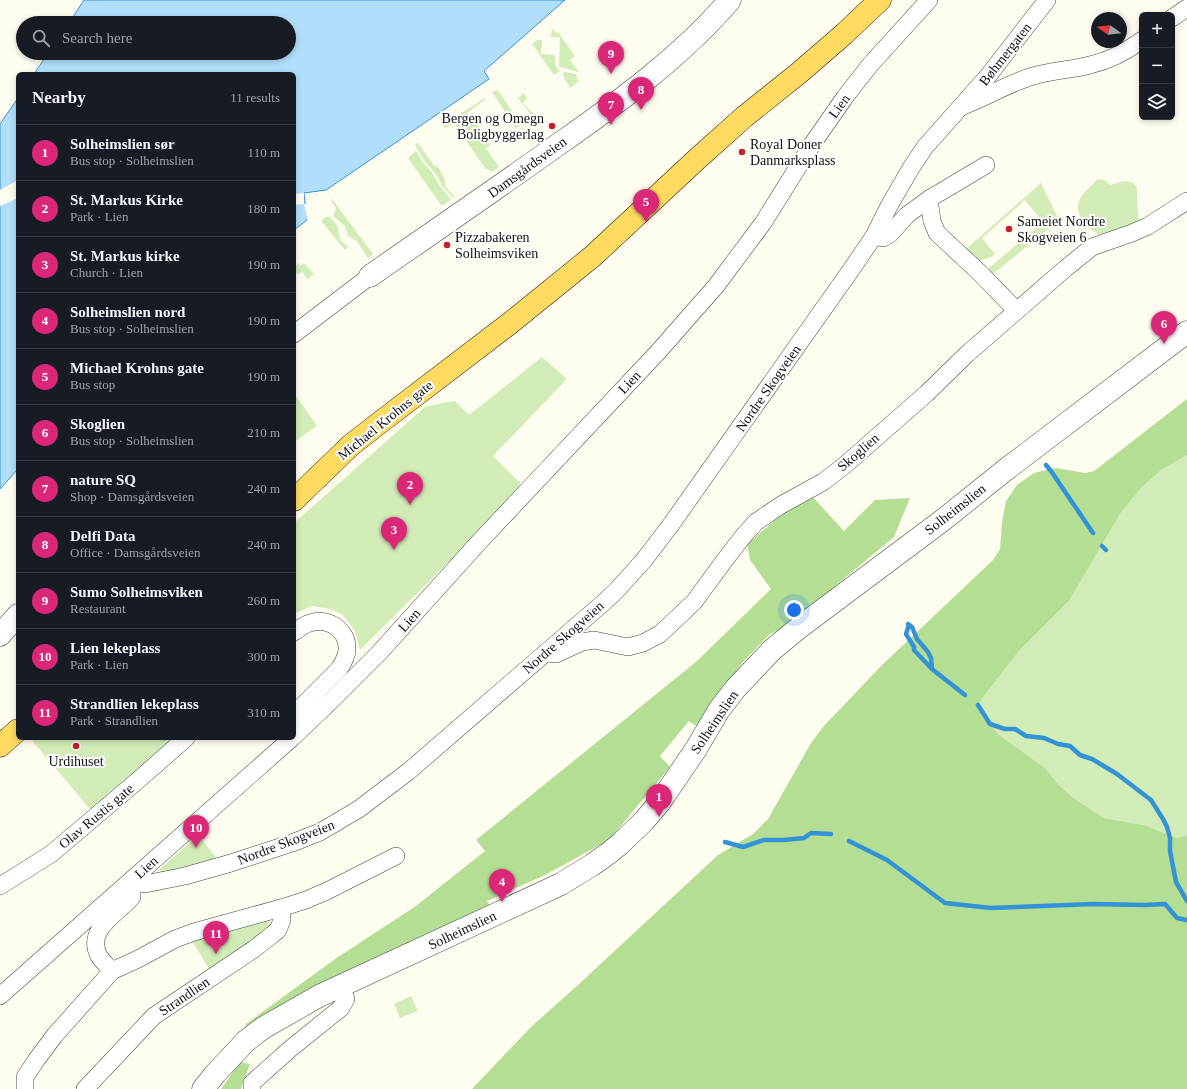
<!DOCTYPE html>
<meta charset="utf-8">
<style>
:root{--surface:#171b24;--page:#20242c;--text:#f1f3f6;--muted:#9ea1a6;--line:#363941;--accent:#db2777}
body{margin:0;font-family:"Times New Roman",serif;background:var(--page);color:var(--text)}
.controls{position:absolute;right:12px;top:12px;display:grid;overflow:hidden;border-radius:6px;box-shadow:0 2px 6px #0003}
.controls button{width:36px;height:36px;display:grid;place-items:center;padding:0;border:0;border-bottom:1px solid var(--line);background:var(--surface);color:var(--text);font:20px sans-serif}
.compass{position:absolute;left:1091px;top:12px;width:36px;height:36px;border-radius:50%;background:var(--surface);box-shadow:0 2px 6px #0003;rotate:284deg}
.you{position:absolute;left:794px;top:610px;width:14px;height:14px;margin:-10px;border:3px solid #fff;border-radius:50%;background:#1a73e8;box-shadow:0 0 0 6px #1a73e833}
.badge{display:grid;place-items:center;width:26px;height:26px;border-radius:50%;background:var(--accent);color:#fff;font-size:13px;font-weight:700}
.pin{position:absolute;translate:-50% -33px;filter:drop-shadow(0 1px 2px #0008)}
.pin::after{content:'';position:absolute;top:21px;width:14px;height:12px;background:inherit;clip-path:polygon(0 0,100% 0,50% 100%)}
.list{margin:0;padding:0;list-style:none}
h2{display:flex;justify-content:space-between;align-items:center;height:52px;margin:0;padding:0 16px;font-size:17px}
h2 small{font-size:13px;font-weight:400;color:var(--muted)}
.list li{display:grid;grid-template-columns:26px 1fr auto;gap:12px;align-items:center;box-sizing:border-box;height:56px;padding:0 16px;border-top:1px solid var(--line)}
.list b{display:block;font-size:15px;white-space:nowrap}
.list p{margin:0;font-size:13px;white-space:nowrap;color:var(--muted)}
.list em{font-size:13px;font-style:normal;color:var(--muted)}
.icon{flex:none;width:22px;height:22px;fill:none;stroke:currentColor;stroke-width:2;stroke-linecap:round;stroke-linejoin:round}
.map{position:relative;flex:none;width:1187px;height:1089px;overflow:hidden}
.search{position:absolute;background:var(--surface);box-shadow:0 2px 6px #0003;left:16px;top:16px;width:280px;height:44px;display:flex;align-items:center;gap:10px;box-sizing:border-box;padding:0 14px;border-radius:22px;color:var(--muted);font-size:15px}
.panel{position:absolute;background:var(--surface);box-shadow:0 2px 6px #0003;left:16px;top:72px;width:280px;height:668px;border-radius:6px}
.map>svg:first-child{display:block}
.green{fill:#d2ecb7}
.forest{fill:#b5de95}
.water{fill:#b1defa;stroke:#3393d6}
.pier{fill:#fffcf0}
.lines{fill:none;stroke-linecap:round;stroke-linejoin:round}
.stream{stroke:#3393d6;stroke-width:4.5}
.minor-casing{stroke:#424242;stroke-width:18}
.tertiary-casing{stroke:#424242;stroke-width:23}
.primary-casing{stroke:#202020;stroke-width:23}
.minor{stroke:#fff;stroke-width:17}
.tertiary{stroke:#fff;stroke-width:22}
.primary{stroke:#ffda60;stroke-width:22}
.poi-dot{fill:#c81d23;stroke:#fff;stroke-width:1.5}
.labels{text-anchor:middle;stroke-width:4;stroke-linejoin:round;paint-order:stroke}
.street-label{font-size:14px;fill:#0f0f0f;stroke:#fff}
.poi-label{font-size:14px;fill:#0f0f0f;stroke:#fff;text-anchor:start}
</style>
<div class="map">
<svg width="1187" height="1089" viewBox="0 0 1187 1089">
<rect width="100%" height="100%" fill="#fffcf0"/>
<!-- green -->
<g class="green">
<path d="M552 28 556 33 558 32 575 56 570 60 579 72 559 67 560 37H551Z"/>
<path d="M537 40H542L541 54 555 55C555 61 554 68 560 71L554 75 532 44Z"/>
<path d="M565 72 576 74 578 82 570 88 564 78 563 73Z"/>
<path d="M498 90 521 125 516 128 492 92Z"/>
<path d="M524 93 527 98 523 103C529 111 537 114 542 123L539 126 518 98Z"/>
<path d="M485 98 486 99 467 113 471 119 472 118 490 145 486 148 499 167 492 172 485 168 454 123 445 128 443 125Z"/>
<path d="M418 143 434 166 438 167 444 177 446 187 455 197 453 198 442 186 437 176 423 159 415 145Z"/>
<path d="M416 151 424 164 431 171 440 186 450 198V200L444 205H441L408 158Z"/>
<path d="M1098 179 1105 180 1110 185 1124 181 1132 182 1137 187V198L1139 224 1099 238 1097 233C1086 227 1073 213 1080 199 1083 192 1092 185 1098 179Z"/>
<path d="M1041 183 1059 220 992 275 988 269 1043 222 1024 199 1022 203 982 238 995 254 993 256 979 261 966 249Z"/>
<path d="M332 199 373 254 368 258 357 241 348 236 345 226 333 216 336 208 331 201Z"/>
<path d="M326 217H330L337 225 340 239 348 247 345 250 322 222V220Z"/>
<path d="M298 263 300 266 304 263 314 274 307 280 303 272 297 274 294 269Z"/>
<path d="M542 357 567 379 493 456 524 487 360 650 355 631 343 615 331 609 312 606 296 613 294 611V523L425 407 442 403 455 401 469 415Z"/>
<path d="M296 396 317 426 294 442V397Z"/>
<path d="M1187 455V835L1177 838 1144 825 1104 818 1072 797 1059 785 1045 768 998 734 978 709 981 700 1019 651 1069 601 1120 514 1141 488 1161 470Z"/>
<path d="M30 738H186L96 816Z"/>
<path d="M198 835 218 860 164 875 159 870Z"/>
<path d="M265 917 271 927 210 970 190 938Z"/>
<path d="M411 996 418 1011 400 1018 394 1004Z"/>
</g>
<!-- forest -->
<g class="forest">
<path d="M1187 399V455L1161 470 1141 488 1120 514 1069 601 1019 651 981 700 978 709 998 734 1045 768 1059 785 1072 797 1104 818 1144 825 1177 838 1187 835V1089H472L532 1026 579 984 718 855 753 834 768 819 811 743 822 728 881 666 993 560 1000 549 1002 523 1006 501 1017 485 1034 473 1056 468 1085 473 1094 471Z"/>
<path d="M810 494 844 531 875 500 910 498 894 537 787 626 770 634 743 662 696 726 689 721 660 756 670 767 609 840 545 875 487 901 492 909 407 945 289 1000 245 1029 246 1024 335 959 416 906 485 851 476 840 697 661 771 589 750 560 747 544 796 502Z"/>
<path d="M240 1062 250 1064 241 1089H221Z"/>
</g>
<!-- water -->
<g class="water">
<path d="M84 0H565L484 71 489 79 326 190 304 193 307 220 294 230V74H34L48 53H289V23H69Z"/>
<path d="M18 98V469L0 489V124Z"/>
</g>
<!-- pier -->
<g class="pier">
<path d="M18 180V198L0 206V190Z"/>
<path d="M304 193V204H306L309 219 307 220 304 204 294 205V194Z"/>
</g>
<g class="lines">
<!-- stream -->
<g class="stream">
<path d="M1046 465 1051 471 1093 533"/>
<path d="M1102 546 1106 550"/>
<path d="M908 624 912 627 917 639 928 652 931 658 932 669 965 695"/>
<path d="M909 625 906 634 914 647V650L931 668"/>
<path d="M978 705 990 724 1005 729H1015L1026 736 1044 738 1058 744 1070 746 1080 755 1092 759 1117 774 1151 800 1163 819 1167 827 1170 838V851L1176 882 1187 901"/>
<path d="M849 841 887 860 945 903 991 908 1093 904 1144 905 1165 904 1177 918 1187 920"/>
<path d="M725 842 743 847 764 840H784L804 838 811 833 831 834"/>
</g>
<defs>
<g id="minor">
<path d="M1172 18 1187 8"/>
<path d="M963 106C987 97 1009 83 1033 76 1052 70 1072 70 1090 65 1108 61 1127 51 1142 40"/>
<path d="M929 199 986 165"/>
<path d="M874 236 883 238 890 234 907 215 929 199 932 221 937 233 980 273 1012 306"/>
<path d="M294 334 370 276"/>
<path d="M294 632C299 629 305 624 310 623 328 617 348 630 347 649 347 656 343 663 339 669L294 714"/>
<path d="M547 653 556 654 582 642 594 640 628 647 643 643 660 634 694 602 727 557 745 534 756 522 781 505 823 482 845 465 926 394 967 354 1066 268 1092 247 1132 233 1148 226 1187 201"/>
<path d="M294 736 334 698 379 653 480 541 658 352 716 286 763 223 813 143 845 97 870 65 929 0"/>
<path d="M0 886 51 854 136 782 186 738"/>
<path d="M112 971C108 966 102 961 99 956 85 929 118 914 132 897V880L145 884 185 876 231 863 292 843 320 832 359 809 409 771 602 604 616 591 644 560 670 526 853 267 874 236 889 206 911 168 925 147 988 76 1047 0"/>
<path d="M0 996 292 738"/>
<path d="M25 1089V1077L37 1059 55 1035 112 971 138 959 175 939 194 932 281 908 306 900 327 891 396 856"/>
<path d="M85 1089 154 1016 254 949 272 935 278 930 282 920 281 908"/>
<path d="M252 1089V1083L290 1049 341 1008 346 999 341 987"/>
</g>
<g id="tertiary">
<path d="M370 276C433 232 496 189 559 144 619 102 682 56 730 0"/>
<path d="M0 635 18 615"/>
<path d="M203 1089 215 1074 246 1041 263 1028 319 996 561 884 592 865 609 853 620 844 644 821 660 802 696 749 719 710 736 688 773 649 800 627 943 520 1004 471 1187 332"/>
</g>
<g id="primary">
<path d="M294 500 351 445 378 424 509 324 593 256 696 160 744 117 799 73 844 34 880 0"/>
<path d="M0 746 18 730"/>
</g>
</defs>
<!-- minor casing -->
<use href="#minor" class="minor-casing"/>
<!-- tertiary casing -->
<use href="#tertiary" class="tertiary-casing"/>
<!-- primary casing -->
<use href="#primary" class="primary-casing"/>
<!-- minor -->
<use href="#minor" class="minor"/>
<!-- tertiary -->
<use href="#tertiary" class="tertiary"/>
<!-- primary -->
<use href="#primary" class="primary"/>
</g>
<!-- markers -->
<g class="poi-dot">
<circle cx="552" cy="126" r="4"/>
<circle cx="742" cy="152" r="4"/>
<circle cx="1009" cy="229" r="4"/>
<circle cx="447" cy="245" r="4"/>
<circle cx="76" cy="746" r="4"/>
</g>
<g class="labels">
<!-- street labels -->
<g class="street-label">
<text transform="translate(1005 54) rotate(-52)" y="5">Bøhmergaten</text>
<text transform="translate(839 106) rotate(-54)" y="5">Lien</text>
<text transform="translate(527 167) rotate(-36)" y="5">Damsgårdsveien</text>
<text transform="translate(629 382) rotate(-47)" y="5">Lien</text>
<text transform="translate(768 388) rotate(-55)" y="5">Nordre Skogveien</text>
<text transform="translate(385 420) rotate(-39)" y="5">Michael Krohns gate</text>
<text transform="translate(858 452) rotate(-41)" y="5">Skoglien</text>
<text transform="translate(955 509) rotate(-38)" y="5">Solheimslien</text>
<text transform="translate(409 620) rotate(-48)" y="5">Lien</text>
<text transform="translate(563 637) rotate(-41)" y="5">Nordre Skogveien</text>
<text transform="translate(714 722) rotate(-56)" y="5">Solheimslien</text>
<text transform="translate(96 816) rotate(-40)" y="5">Olav Rustis gate</text>
<text transform="translate(286 842) rotate(-21)" y="5">Nordre Skogveien</text>
<text transform="translate(146 867) rotate(-43)" y="5">Lien</text>
<text transform="translate(462 930) rotate(-25)" y="5">Solheimslien</text>
<text transform="translate(184 996) rotate(-34)" y="5">Strandlien</text>
</g>
<!-- poi labels -->
<g class="poi-label">
<text x="544" y="123" text-anchor="end">Bergen og Omegn<tspan x="544" dy="16">Boligbyggerlag</tspan></text>
<text x="750" y="149">Royal Doner<tspan x="750" dy="16">Danmarksplass</tspan></text>
<text x="1017" y="226">Sameiet Nordre<tspan x="1017" dy="16">Skogveien 6</tspan></text>
<text x="455" y="242">Pizzabakeren<tspan x="455" dy="16">Solheimsviken</tspan></text>
<text x="76" y="766" text-anchor="middle">Urdihuset</text>
</g>
</g>
</svg>
<div class="controls">
<button>+</button>
<button>−</button>
<button><svg class="icon" aria-label="layers" viewBox="0 0 24 24"><path d="M12 4l9 5-9 5-9-5zM3 14l9 5 9-5"/></svg></button>
</div>
<svg class="compass" viewBox="-18 -18 36 36"><path d="M0-13l5 13h-10z" fill="#e53935"/><path d="M0 13l5-13h-10z" fill="#9ea1a6"/></svg>
<div class="you"></div>
<div class="pin badge" style="left:659px;top:817px">1</div>
<div class="pin badge" style="left:410px;top:505px">2</div>
<div class="pin badge" style="left:394px;top:550px">3</div>
<div class="pin badge" style="left:502px;top:902px">4</div>
<div class="pin badge" style="left:646px;top:222px">5</div>
<div class="pin badge" style="left:1164px;top:344px">6</div>
<div class="pin badge" style="left:611px;top:125px">7</div>
<div class="pin badge" style="left:641px;top:110px">8</div>
<div class="pin badge" style="left:611px;top:74px">9</div>
<div class="pin badge" style="left:196px;top:848px">10</div>
<div class="pin badge" style="left:216px;top:954px">11</div>
<div class="search"><svg class="icon" aria-label="search" viewBox="0 0 24 24"><circle cx="10" cy="10" r="6"/><path d="M15 15l6 6"/></svg>Search here</div>
<section class="panel">
<h2>Nearby<small>11 results</small></h2>
<ul class="list">
<li><span class="badge">1</span><div><b>Solheimslien sør</b><p>Bus stop · Solheimslien</p></div><em>110 m</em></li>
<li><span class="badge">2</span><div><b>St. Markus Kirke</b><p>Park · Lien</p></div><em>180 m</em></li>
<li><span class="badge">3</span><div><b>St. Markus kirke</b><p>Church · Lien</p></div><em>190 m</em></li>
<li><span class="badge">4</span><div><b>Solheimslien nord</b><p>Bus stop · Solheimslien</p></div><em>190 m</em></li>
<li><span class="badge">5</span><div><b>Michael Krohns gate</b><p>Bus stop</p></div><em>190 m</em></li>
<li><span class="badge">6</span><div><b>Skoglien</b><p>Bus stop · Solheimslien</p></div><em>210 m</em></li>
<li><span class="badge">7</span><div><b>nature SQ</b><p>Shop · Damsgårdsveien</p></div><em>240 m</em></li>
<li><span class="badge">8</span><div><b>Delfi Data</b><p>Office · Damsgårdsveien</p></div><em>240 m</em></li>
<li><span class="badge">9</span><div><b>Sumo Solheimsviken</b><p>Restaurant</p></div><em>260 m</em></li>
<li><span class="badge">10</span><div><b>Lien lekeplass</b><p>Park · Lien</p></div><em>300 m</em></li>
<li><span class="badge">11</span><div><b>Strandlien lekeplass</b><p>Park · Strandlien</p></div><em>310 m</em></li>
</ul>
</section>
</div>
